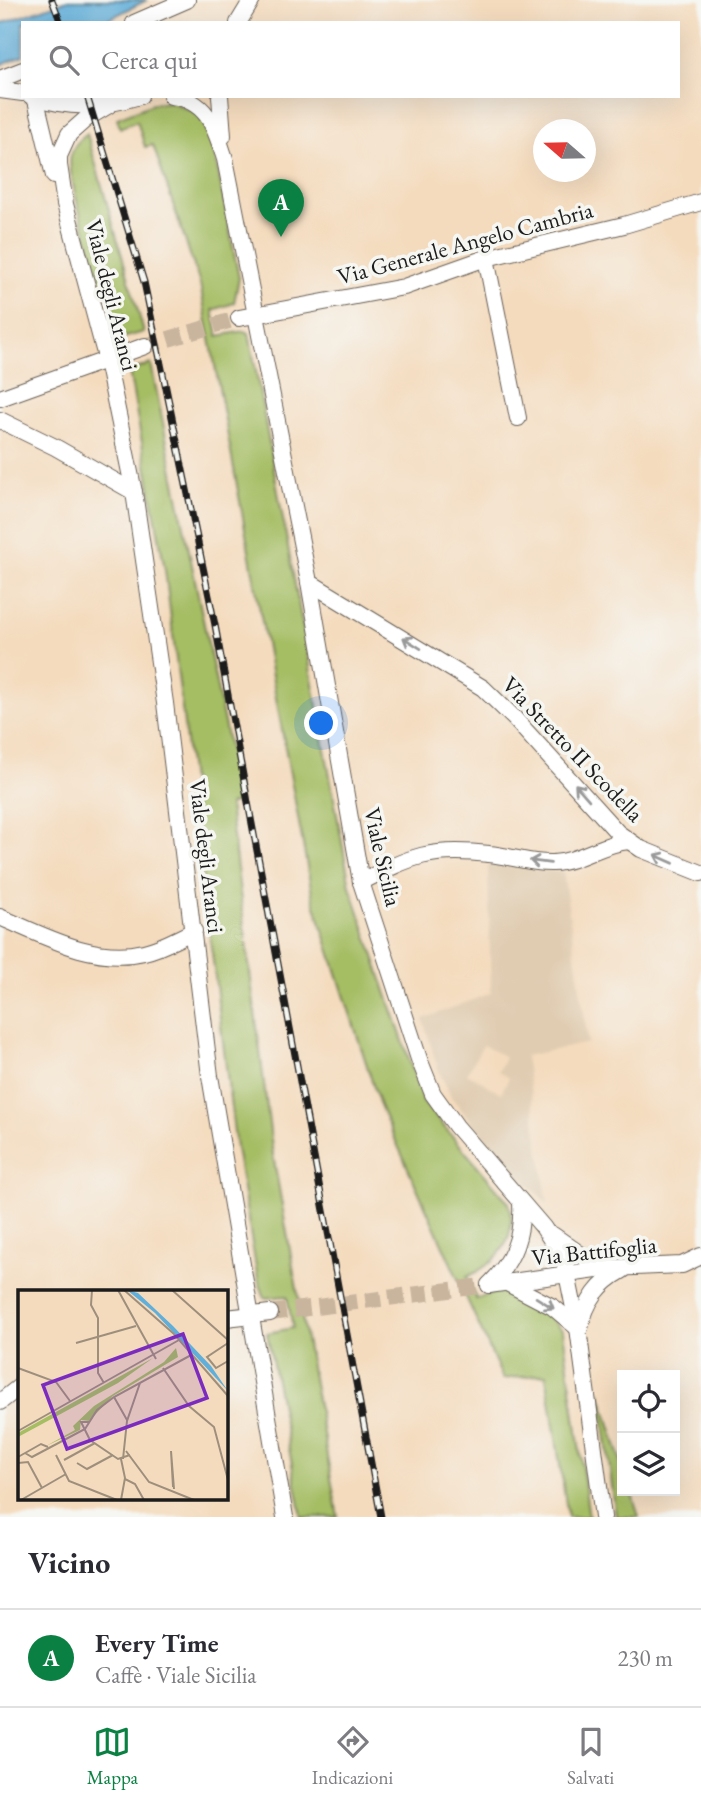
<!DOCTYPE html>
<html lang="it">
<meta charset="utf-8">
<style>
:root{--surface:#fff;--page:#f2f2f3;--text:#2b2b33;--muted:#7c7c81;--line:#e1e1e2;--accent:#0b8043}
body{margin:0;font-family:"EB Garamond",serif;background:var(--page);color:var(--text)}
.controls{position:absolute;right:21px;bottom:21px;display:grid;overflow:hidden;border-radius:0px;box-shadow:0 7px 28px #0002}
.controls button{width:63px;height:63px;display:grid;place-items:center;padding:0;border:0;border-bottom:2px solid var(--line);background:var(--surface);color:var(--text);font:35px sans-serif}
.compass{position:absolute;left:533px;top:119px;width:63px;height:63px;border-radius:50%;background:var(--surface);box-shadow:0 7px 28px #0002;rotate:290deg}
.you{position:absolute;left:322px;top:724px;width:24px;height:24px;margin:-18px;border:5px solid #fff;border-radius:50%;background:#1a73e8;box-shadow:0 0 0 10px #1a73e833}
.badge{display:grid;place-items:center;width:46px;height:46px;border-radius:50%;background:var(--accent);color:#fff;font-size:23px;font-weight:700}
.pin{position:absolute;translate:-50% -58px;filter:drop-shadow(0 2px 4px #0008)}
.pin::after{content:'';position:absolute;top:37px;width:24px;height:21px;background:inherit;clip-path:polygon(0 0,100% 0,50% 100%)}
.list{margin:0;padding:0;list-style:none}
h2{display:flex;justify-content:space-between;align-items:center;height:91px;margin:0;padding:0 28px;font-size:30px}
h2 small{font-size:23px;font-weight:400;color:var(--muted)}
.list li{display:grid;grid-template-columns:46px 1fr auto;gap:21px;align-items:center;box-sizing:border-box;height:98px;padding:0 28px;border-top:2px solid var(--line)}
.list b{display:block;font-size:26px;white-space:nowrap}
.list p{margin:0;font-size:23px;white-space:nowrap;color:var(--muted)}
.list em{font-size:23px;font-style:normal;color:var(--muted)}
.icon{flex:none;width:38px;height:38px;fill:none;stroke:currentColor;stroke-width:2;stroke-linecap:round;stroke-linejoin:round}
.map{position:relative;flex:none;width:701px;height:1517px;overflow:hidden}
.search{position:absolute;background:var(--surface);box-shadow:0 7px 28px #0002;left:21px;right:21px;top:21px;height:77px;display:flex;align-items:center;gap:18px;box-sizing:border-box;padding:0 24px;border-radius:0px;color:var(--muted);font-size:26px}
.sheet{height:189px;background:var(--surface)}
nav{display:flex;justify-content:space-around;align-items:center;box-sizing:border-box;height:98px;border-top:2px solid var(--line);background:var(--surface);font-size:19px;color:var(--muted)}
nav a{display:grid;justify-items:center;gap:4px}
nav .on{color:var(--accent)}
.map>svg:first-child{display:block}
.built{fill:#e0ccb1;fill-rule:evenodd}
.green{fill:#a5bd63;stroke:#606c40;stroke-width:2}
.water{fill:#60afda;stroke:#3e667b;stroke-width:2}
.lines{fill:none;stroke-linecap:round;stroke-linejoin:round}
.minor-tunnel{stroke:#c9b59e;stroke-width:16;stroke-dasharray:16 8;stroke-linecap:butt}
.minor-casing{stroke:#685f55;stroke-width:18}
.minor{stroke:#fff;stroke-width:16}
.rail-casing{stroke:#1c1c1c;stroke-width:7}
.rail{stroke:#f6f6f2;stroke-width:4.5;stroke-dasharray:13;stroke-linecap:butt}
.oneway{stroke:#999}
.labels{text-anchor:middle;stroke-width:7;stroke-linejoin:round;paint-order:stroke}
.street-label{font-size:23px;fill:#1c1c1c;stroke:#f6f6f2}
.inset-road{fill:none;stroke:#9e8f7d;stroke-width:2}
.view{fill:#7b2cbf;fill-opacity:0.15;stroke:#7b2cbf;stroke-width:3.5}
.inset-edge{fill:none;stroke:#1c1c1c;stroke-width:3.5}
</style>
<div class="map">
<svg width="701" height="1517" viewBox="0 0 701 1517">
<rect width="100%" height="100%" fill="#f6f6f2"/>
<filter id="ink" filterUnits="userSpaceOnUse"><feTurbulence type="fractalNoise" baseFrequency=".0143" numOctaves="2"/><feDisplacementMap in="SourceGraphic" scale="14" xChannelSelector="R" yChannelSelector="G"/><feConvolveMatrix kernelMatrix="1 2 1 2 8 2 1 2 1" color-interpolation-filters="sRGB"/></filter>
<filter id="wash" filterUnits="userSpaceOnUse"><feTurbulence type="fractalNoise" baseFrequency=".00686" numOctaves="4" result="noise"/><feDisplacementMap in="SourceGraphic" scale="28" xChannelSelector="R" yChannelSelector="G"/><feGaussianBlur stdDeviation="1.57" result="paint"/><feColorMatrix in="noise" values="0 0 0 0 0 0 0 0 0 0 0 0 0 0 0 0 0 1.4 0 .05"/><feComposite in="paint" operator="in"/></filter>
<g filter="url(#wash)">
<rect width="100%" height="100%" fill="#f4dbbe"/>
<!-- built -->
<path class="built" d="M488 864 563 872 588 1043 525 1056 548 1204 499 1155 452 1098 438 1069 423 1019 491 993ZM483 1045 505 1057 498 1071 509 1078 501 1093 467 1073Z"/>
<!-- green -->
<g class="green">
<path d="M171 102 197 113 210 131 239 278 234 303 213 310 218 336 244 331 249 333 350 886 424 1103 509 1203C518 1240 498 1262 467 1277L476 1299C484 1297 495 1291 503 1291 527 1293 548 1315 563 1331L589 1517H568L546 1374 503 1379 380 1106 313 899 200 284 153 145 145 147 137 121 120 128 117 118 155 103Z"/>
<path d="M87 134 144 332 122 338C110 307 64 181 71 155 73 145 80 140 87 134Z"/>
<path d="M151 364 240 801 229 805 273 1155 338 1517H302L267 1333 293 1328 287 1296 265 1298 258 1279 236 1148 165 570 129 371Z"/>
<path d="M600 1392 622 1464V1491H631L639 1517H616Z"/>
</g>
<!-- water -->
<path class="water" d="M68 0H147L101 23H23V55L0 65V24Z"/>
</g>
<g filter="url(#ink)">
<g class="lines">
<!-- minor-tunnel -->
<g class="minor-tunnel">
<path d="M145 346 239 318"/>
<path d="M270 1313 489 1285"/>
</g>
<defs>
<g id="minor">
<path d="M134 23 187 0"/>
<path d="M238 23 252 0"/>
<path d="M0 79 23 70"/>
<path d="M0 90 23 93"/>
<path d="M31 96C70 109 100 108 140 96"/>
<path d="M35 96 54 176"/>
<path d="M171 96C208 100 215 128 225 159L309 582 361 882 419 1059 433 1094 456 1126 543 1227 564 1259 578 1328 603 1517"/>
<path d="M220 96 223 136"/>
<path d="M109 105 87 118 69 134 59 156V165L65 204 107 361 134 492 165 703 210 1076 285 1517"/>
<path d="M486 258 518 418"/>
<path d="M239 318 404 287 486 258 624 225 701 202"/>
<path d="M0 398 145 346"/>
<path d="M0 420 55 447 134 492"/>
<path d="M309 582 483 688 514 718 618 833 641 849 701 873"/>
<path d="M361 882C412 856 431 847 489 854 510 856 532 864 553 863 579 862 602 843 629 841"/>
<path d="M0 917C44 936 95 964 144 952 162 948 178 938 194 931"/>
<path d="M553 1235 590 1261 609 1267"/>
<path d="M507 1283 553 1307 578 1328"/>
<path d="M489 1285 611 1268 682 1265 701 1256"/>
<path d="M489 1285C513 1262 523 1236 521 1203"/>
<path d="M226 1318 270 1313"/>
<path d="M580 1328C586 1301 599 1283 623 1270"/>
<path d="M0 1402 19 1387"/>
</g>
</defs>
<!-- minor casing -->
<use href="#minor" class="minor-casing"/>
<!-- minor -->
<use href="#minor" class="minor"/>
<defs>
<g id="rail">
<path d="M52 0 61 23"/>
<path d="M87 96 144 282 215 625 381 1517"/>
</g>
</defs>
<!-- rail casing -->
<use href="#rail" class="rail-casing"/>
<!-- rail -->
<use href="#rail" class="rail"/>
</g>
<!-- one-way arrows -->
<defs><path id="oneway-shaft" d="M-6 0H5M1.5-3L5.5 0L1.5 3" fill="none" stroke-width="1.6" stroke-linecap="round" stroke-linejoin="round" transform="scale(1.75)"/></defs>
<g class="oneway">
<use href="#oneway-shaft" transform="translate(412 643) rotate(-148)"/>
<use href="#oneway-shaft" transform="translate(582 792) rotate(-131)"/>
<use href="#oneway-shaft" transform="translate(664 859) rotate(-156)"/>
<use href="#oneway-shaft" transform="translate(540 862) rotate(-173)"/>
<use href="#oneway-shaft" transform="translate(545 1303) rotate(32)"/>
</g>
</g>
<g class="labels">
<!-- street labels -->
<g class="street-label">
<text transform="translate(465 243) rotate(-15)" y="8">Via Generale Angelo Cambria</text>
<text transform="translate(112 295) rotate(76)" y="8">Viale degli Aranci</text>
<text transform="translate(573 749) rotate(46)" y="8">Via Stretto II Scodella</text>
<text transform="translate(207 856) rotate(83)" y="8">Viale degli Aranci</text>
<text transform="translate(383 857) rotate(77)" y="8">Viale Sicilia</text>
<text transform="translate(594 1251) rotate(-6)" y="8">Via Battifoglia</text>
</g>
</g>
<!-- overview -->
<g transform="translate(18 1290)">
<rect width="210" height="210" fill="#f4dbbe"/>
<path d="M158 58 160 67 95 106 71 131 63 130 62 140 28 156 57 140 55 136 76 116 146 72ZM135 68 100 93 0 147V143Z" fill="#a5bd63"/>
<path d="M109 0 120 3 155 36 193 76 210 101 137 23Z" fill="#60afda"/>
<path class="inset-road" d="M74 0 73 15 80 28V83L86 93M100 0 138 69M106 0 156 44 210 106M154 0 210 50M58 53 118 36M210 53 189 67 198 78 210 71M0 78 38 92 52 111M145 78 171 116 196 137 210 190M96 107 109 130M71 132H63L72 150 100 169 112 165M0 141 161 50M108 161 131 192 176 210M7 163 14 167 67 139 79 120 96 107 175 64M38 165 51 191 99 210M0 167 23 154 30 157M103 169 107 188 103 210M105 169 109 131 122 93M46 170 77 153M0 173 10 172 24 198M59 173 69 179 95 165M107 189 117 194 126 210M155 197 153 161 156 199M3 210 48 184"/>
<path class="view" d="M165 44 189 108 49 159 25 95Z"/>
<rect width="210" height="210" class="inset-edge"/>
</g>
</svg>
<div class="controls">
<button><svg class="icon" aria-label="locate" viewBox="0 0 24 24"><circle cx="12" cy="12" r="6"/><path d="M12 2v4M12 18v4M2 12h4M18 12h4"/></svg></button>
<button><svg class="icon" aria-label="layers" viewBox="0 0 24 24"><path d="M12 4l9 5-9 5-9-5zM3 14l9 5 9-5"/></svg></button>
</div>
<svg class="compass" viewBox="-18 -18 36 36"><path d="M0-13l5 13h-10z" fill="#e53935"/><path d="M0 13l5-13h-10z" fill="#7c7c81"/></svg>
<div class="you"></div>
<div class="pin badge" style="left:281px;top:237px">A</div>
<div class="search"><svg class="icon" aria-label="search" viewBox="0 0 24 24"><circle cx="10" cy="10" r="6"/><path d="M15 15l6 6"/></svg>Cerca qui</div>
</div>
<section class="sheet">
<h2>Vicino<small></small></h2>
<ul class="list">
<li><span class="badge">A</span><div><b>Every Time</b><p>Caffè · Viale Sicilia</p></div><em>230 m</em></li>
</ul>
</section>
<nav>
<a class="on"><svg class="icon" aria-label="map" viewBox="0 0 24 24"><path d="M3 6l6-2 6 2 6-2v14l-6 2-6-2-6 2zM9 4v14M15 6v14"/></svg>Mappa</a>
<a><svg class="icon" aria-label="directions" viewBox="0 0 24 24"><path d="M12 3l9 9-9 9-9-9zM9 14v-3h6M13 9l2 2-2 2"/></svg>Indicazioni</a>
<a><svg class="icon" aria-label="saved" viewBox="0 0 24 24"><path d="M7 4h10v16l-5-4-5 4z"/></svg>Salvati</a>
</nav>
